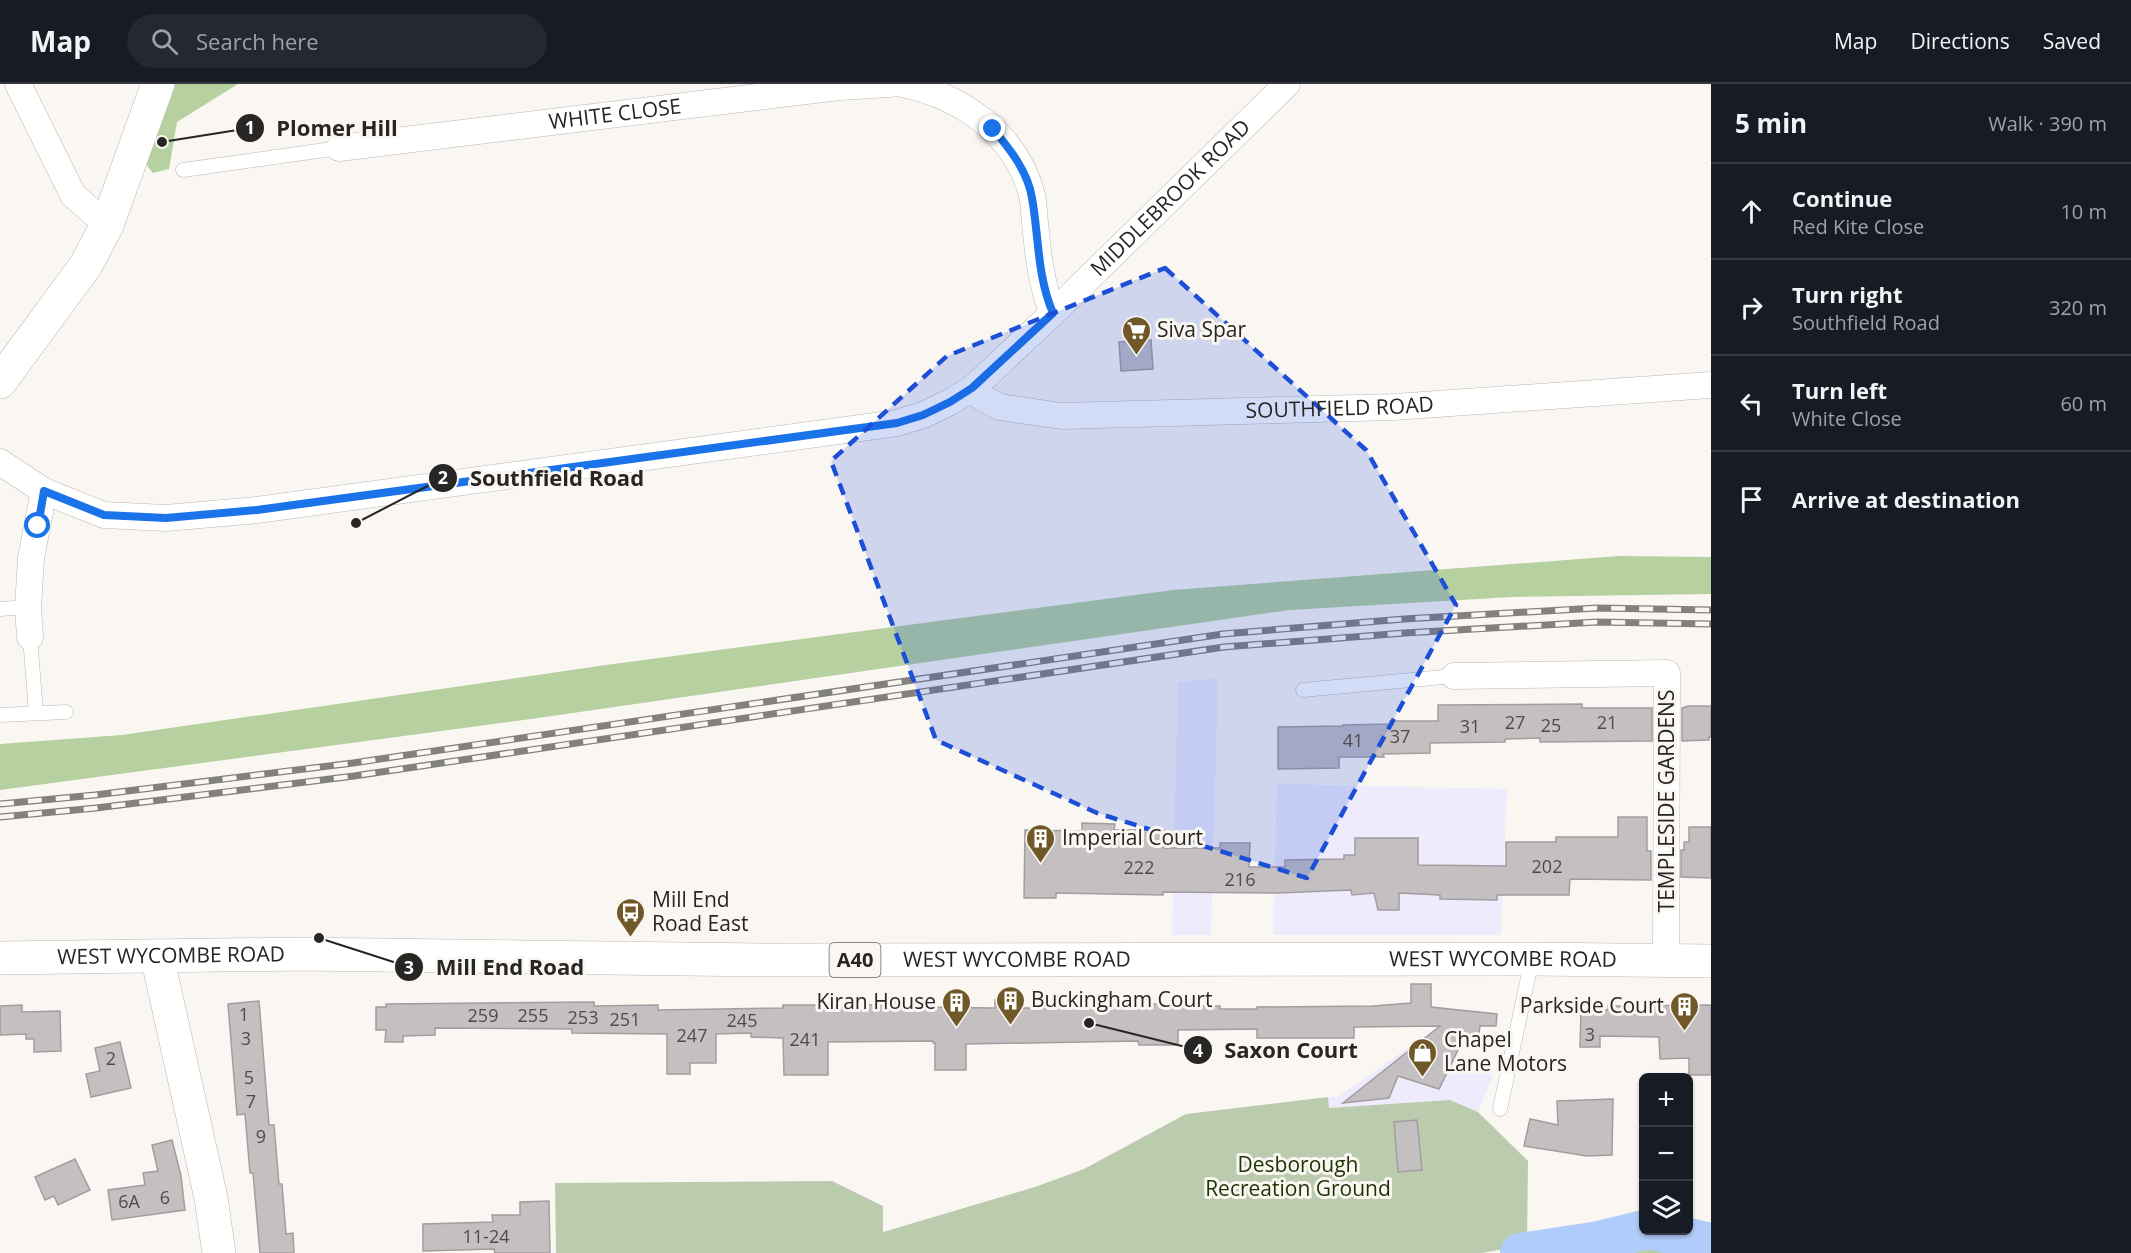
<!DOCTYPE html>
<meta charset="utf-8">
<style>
:root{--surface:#171b24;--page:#242831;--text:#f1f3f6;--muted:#9ea1a6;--line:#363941}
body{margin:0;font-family:"Open Sans",sans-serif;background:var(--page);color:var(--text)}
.controls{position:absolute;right:18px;bottom:18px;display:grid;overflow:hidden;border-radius:9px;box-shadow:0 2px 4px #0004}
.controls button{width:54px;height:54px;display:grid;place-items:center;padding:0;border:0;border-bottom:2px solid var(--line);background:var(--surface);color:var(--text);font:30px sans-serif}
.stop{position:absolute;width:18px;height:18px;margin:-14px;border:4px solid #1a73e8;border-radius:50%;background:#fff}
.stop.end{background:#1a73e8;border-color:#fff;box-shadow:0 2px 6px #0008}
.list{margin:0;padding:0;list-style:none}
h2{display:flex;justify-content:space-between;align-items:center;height:78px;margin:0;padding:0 24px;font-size:26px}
h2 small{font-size:20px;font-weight:400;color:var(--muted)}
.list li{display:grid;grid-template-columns:39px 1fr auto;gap:18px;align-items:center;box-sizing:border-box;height:96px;padding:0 24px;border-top:2px solid var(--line)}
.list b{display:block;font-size:22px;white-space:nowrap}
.list p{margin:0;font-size:20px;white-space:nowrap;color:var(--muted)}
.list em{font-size:20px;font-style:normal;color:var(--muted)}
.icon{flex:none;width:33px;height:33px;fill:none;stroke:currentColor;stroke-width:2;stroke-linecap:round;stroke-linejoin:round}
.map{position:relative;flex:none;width:1711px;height:1169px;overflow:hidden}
header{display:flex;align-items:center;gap:36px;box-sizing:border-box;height:84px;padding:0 30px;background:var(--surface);border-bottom:2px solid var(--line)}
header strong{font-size:28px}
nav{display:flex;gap:33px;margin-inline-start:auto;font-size:21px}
.search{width:420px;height:54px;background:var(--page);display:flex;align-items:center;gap:15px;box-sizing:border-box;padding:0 21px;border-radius:33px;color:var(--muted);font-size:22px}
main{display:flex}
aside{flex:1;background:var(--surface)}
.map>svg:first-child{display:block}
.commercial{fill:#eeebfc}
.green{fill:#bbcbad}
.forest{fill:#b6d09f}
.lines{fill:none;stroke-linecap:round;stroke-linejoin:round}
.river{stroke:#b0ccfa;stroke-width:40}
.building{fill:#c4bfc1;stroke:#a29da0;stroke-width:1.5}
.lane-casing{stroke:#bab7b3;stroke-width:15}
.street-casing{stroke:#bab7b3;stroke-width:27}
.secondary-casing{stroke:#bab7b3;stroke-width:34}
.primary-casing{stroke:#bab7b3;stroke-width:34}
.lane{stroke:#fff;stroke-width:14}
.street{stroke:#fff;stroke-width:26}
.secondary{stroke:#fff;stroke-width:33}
.primary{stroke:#fff;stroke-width:33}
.rail-casing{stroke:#83817e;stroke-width:7}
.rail{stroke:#faf7f3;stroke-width:4.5;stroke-dasharray:14;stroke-linecap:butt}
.route{stroke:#1a73e8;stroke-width:8}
.marked{fill:#1d4ed8;fill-opacity:0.2;stroke:#1d4ed8;stroke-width:4.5;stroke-dasharray:12 8;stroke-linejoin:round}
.labels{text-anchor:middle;stroke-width:6;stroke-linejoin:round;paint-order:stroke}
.number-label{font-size:18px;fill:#4e4c4b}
.shield{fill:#faf7f3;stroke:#666562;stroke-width:1.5}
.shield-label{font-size:20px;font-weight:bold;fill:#272624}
.street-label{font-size:21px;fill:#272624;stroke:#faf7f3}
.poi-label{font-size:21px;fill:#272624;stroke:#faf7f3;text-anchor:start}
.park-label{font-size:21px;fill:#1d3300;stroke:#faf7f3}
.leader{fill:none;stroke:#272624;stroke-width:2}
.callout-dot{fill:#272624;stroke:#faf7f3;stroke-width:2}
.mark-label{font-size:18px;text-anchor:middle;font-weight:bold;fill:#fff}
.callout-label{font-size:22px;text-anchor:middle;font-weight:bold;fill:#272624;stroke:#faf7f3;stroke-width:6;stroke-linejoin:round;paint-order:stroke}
</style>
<header>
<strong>Map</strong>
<div class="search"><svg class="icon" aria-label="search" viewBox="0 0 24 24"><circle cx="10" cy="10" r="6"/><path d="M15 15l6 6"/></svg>Search here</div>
<nav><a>Map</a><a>Directions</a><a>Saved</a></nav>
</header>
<main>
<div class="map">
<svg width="1711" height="1169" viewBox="0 0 1711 1169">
<rect width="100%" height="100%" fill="#faf7f3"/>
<!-- commercial -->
<g class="commercial">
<path d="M1218 594 1211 851H1172L1178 598Z"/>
<path d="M1277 700 1507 705 1501 851H1273Z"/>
<path d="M1411 962 1493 992 1478 1028 1450 1016 1328 1024V1013H1337Z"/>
</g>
<!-- green -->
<g class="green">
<path d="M1328 1013 1329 1024 1450 1016 1478 1028 1528 1077 1527 1161 1482 1169H556L555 1099 832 1097 883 1122V1148L1035 1103 1084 1085 1186 1030Z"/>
<path d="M1641 1152 1675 1157 1708 1166 1711 1169H1552Z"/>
</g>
<!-- forest -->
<g class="forest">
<path d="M172 0H238L177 38 169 85 153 89 144 78Z"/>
<path d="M1619 472 1711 473V510L1512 513 1290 526 531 635 0 706V660L122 651 606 581 1173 506Z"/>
<path d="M1641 1152 1675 1157 1708 1166 1711 1169H1636Z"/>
</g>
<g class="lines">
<!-- river -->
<g class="river">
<path d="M1653 1146 1711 1159"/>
<path d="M1520 1169 1599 1157 1644 1146"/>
</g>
</g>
<!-- building -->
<g class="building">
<path d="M1151 256 1153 285 1121 287 1119 258Z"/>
<path d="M1582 620V624H1652V657L1540 658V654L1505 655V658L1430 659V669L1383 670 1384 673H1339V684L1278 685V643L1343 642V641L1390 640V637H1438V621Z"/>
<path d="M1688 622H1711V653H1709V656L1682 657V624Z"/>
<path d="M1618 733H1647V767H1651V796L1570 795 1569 811H1497V816L1440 815V811L1399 809V826H1378L1374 809 1352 811 1351 806 1278 809 1163 808V811L1056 809V814H1024L1025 746 1082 747V739L1115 740 1114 746H1164L1163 764H1220V759H1250L1249 783H1285V776L1344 775V771H1355V754H1418V781L1506 782V758H1556V753H1618Z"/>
<path d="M1689 743H1711V794L1681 793V766H1684V758H1689Z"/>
<path d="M1411 900H1431V923L1497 930 1496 942H1480L1478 957 1463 956 1439 1005 1398 992 1389 1014 1343 1019 1440 942 1354 943V954H1257V945L1178 946V961H1139L1138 957 966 960V986H935V959H933V957L828 958V991H784L783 954 751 953V949L716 950V979H690V990H667V950L572 949V945L435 944V951L403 952V958H385L386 946H376V923H386V920L594 918V922L658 921V926L721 925 783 924V921H892V918L911 917V923L995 924V916H1016V924H1054L1053 920H1164V922H1220V925H1257V923L1373 922 1411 919Z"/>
<path d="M259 917 269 1041H274L279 1100H282L286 1150 293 1149 294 1169H260L253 1089H250L245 1030 237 1031 228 920Z"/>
<path d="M22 921V928L60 927 61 967 34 968V955H26V950L0 951V922Z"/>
<path d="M1711 921V991H1689V974L1660 975 1659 953 1600 952V963H1580L1581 925 1608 926V922Z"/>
<path d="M120 958 131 1004 91 1013 86 990 100 987 95 964Z"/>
<path d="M1613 1015 1612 1071 1587 1072 1524 1062 1530 1035 1558 1041 1557 1017Z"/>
<path d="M1417 1036 1422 1086 1398 1088 1394 1038Z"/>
<path d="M172 1056 181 1092 185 1126 112 1136 108 1106 145 1101 143 1089 158 1087 152 1061Z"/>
<path d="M75 1075 90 1106 58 1121 54 1112 45 1116 35 1093Z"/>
<path d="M549 1117 550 1169H495L494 1165 423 1167V1140L493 1138 492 1131H520V1118Z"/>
</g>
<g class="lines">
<defs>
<g id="lane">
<path d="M183 86 339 64"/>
<path d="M0 525 28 523"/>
<path d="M30 553 36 629"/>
<path d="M1303 606 1454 592"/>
<path d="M0 631 66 628"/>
<path d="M1500 1025 1532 875"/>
</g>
<g id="street">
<path d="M18 0 73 111 107 141"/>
<path d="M902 0C962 12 1016 50 1032 111 1034 120 1034 130 1035 139 1038 169 1041 201 1053 229"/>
<path id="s1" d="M339 64 839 3 890 0"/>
<path id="s2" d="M972 305 982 314 1000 323 1061 332 1394 323 1711 301"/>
<path id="s3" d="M0 378 44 407 104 431 166 434 257 426 897 339 923 331 950 318 972 305 1053 229 1287 0"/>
<path d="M30 553 28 523 31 474 44 407"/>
<path d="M1454 592 1667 589 1666 878"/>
</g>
<g id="secondary">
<path d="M0 298 86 181 107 141 158 0"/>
<path d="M157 872 211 1114 219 1169"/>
</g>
<g id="primary">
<path id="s4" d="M0 874 302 870 770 876 1532 875 1711 877"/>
</g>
</defs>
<!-- lane casing -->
<use href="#lane" class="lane-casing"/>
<!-- street casing -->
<use href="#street" class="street-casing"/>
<!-- secondary casing -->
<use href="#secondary" class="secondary-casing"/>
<!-- primary casing -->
<use href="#primary" class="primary-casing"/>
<!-- lane -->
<use href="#lane" class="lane"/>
<!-- street -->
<use href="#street" class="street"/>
<!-- secondary -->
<use href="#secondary" class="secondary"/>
<!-- primary -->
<use href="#primary" class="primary"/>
<defs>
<g id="rail">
<path d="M0 720 95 711 353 679 1223 550 1404 535 1597 524 1711 526"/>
<path d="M0 733 96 724 354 692 1224 563 1405 549 1597 538 1711 540"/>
</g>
</defs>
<!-- rail casing -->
<use href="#rail" class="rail-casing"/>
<!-- rail -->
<use href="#rail" class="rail"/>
</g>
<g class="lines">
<!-- route -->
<path class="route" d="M38 442 44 407 104 431 166 434 257 426 897 339 923 331 950 318 972 304 1053 229C1037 192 1039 153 1032 114 1028 88 1010 65 993 45"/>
</g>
<!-- marked area -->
<path class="marked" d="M1165 184 1366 366 1456 521 1307 794 1097 729 936 656 831 377 947 272Z"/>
<!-- icons -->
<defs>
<symbol id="supermarket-pin" viewBox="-11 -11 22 30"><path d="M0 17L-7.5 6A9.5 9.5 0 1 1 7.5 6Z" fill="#715829" stroke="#faf7f3"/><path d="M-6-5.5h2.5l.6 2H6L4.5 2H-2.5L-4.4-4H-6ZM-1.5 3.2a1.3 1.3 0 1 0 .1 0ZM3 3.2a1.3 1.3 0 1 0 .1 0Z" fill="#fff"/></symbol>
<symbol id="building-pin" viewBox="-11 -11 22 30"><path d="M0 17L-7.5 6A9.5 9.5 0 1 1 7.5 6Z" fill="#715829" stroke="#faf7f3"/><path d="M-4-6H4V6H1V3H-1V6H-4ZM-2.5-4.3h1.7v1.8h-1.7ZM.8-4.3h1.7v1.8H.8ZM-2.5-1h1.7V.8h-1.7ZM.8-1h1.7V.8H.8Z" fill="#fff"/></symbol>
<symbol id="bus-pin" viewBox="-11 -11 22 30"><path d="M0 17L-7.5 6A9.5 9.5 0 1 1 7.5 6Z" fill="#715829" stroke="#faf7f3"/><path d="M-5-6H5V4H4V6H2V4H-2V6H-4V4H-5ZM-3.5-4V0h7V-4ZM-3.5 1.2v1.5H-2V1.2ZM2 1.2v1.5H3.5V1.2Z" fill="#fff"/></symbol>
<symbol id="shop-pin" viewBox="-11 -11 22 30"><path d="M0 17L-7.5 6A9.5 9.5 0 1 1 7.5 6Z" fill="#715829" stroke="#faf7f3"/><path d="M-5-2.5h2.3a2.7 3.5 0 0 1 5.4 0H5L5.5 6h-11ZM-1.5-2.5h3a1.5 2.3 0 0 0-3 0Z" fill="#fff"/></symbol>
</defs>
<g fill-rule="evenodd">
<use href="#supermarket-pin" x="1120" y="230" width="33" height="45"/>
<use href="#building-pin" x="1024" y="738" width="33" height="45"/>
<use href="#bus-pin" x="614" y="812" width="33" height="45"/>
<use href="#building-pin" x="994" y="900" width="33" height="45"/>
<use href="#building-pin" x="940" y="902" width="33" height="45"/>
<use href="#building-pin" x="1668" y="906" width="33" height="45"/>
<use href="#shop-pin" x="1406" y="952" width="33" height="45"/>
</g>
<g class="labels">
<!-- number labels -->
<g class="number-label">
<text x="1515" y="645">27</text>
<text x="1607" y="645">21</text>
<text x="1551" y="648">25</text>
<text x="1470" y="649">31</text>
<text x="1400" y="659">37</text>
<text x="1353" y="663">41</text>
<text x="1547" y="789">202</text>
<text x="1139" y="790">222</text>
<text x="1240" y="802">216</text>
<text x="244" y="937">1</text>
<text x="483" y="938">259</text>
<text x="533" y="938">255</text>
<text x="583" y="940">253</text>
<text x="625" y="942">251</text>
<text x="742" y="943">245</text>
<text x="1590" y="957">3</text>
<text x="692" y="958">247</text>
<text x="246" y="961">3</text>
<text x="805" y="962">241</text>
<text x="111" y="981">2</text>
<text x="249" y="1000">5</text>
<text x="251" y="1024">7</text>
<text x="261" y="1059">9</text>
<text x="165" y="1120">6</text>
<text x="129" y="1124">6A</text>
<text x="486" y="1159">11-24</text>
</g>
<!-- shield labels -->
<rect class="shield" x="829.5" y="859" width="51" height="34" rx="4.5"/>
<g class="shield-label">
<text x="855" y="883">A40</text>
</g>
<!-- street labels -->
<g class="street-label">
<text dy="7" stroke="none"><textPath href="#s1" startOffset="278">WHITE CLOSE</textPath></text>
<text dy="7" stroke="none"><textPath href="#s3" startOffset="1275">MIDDLEBROOK ROAD</textPath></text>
<text dy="7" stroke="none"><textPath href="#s2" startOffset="374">SOUTHFIELD ROAD</textPath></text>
<text transform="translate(1667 717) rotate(-90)" y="7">TEMPLESIDE GARDENS</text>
<text dy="7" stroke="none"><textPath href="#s4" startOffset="171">WEST WYCOMBE ROAD</textPath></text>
<text dy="7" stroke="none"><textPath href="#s4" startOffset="1017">WEST WYCOMBE ROAD</textPath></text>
<text dy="7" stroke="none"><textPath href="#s4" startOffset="1503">WEST WYCOMBE ROAD</textPath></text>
</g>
<!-- poi labels -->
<g class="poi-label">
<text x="1157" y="253">Siva Spar</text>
<text x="1062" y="761">Imperial Court</text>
<text x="652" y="823">Mill End<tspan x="652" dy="24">Road East</tspan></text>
<text x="1031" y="923">Buckingham Court</text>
<text x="936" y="925" text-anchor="end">Kiran House</text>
<text x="1664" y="929" text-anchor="end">Parkside Court</text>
<text x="1444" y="963">Chapel<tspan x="1444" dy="24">Lane Motors</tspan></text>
</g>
<!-- park labels -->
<g class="park-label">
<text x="1298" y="1088">Desborough<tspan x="1298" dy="24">Recreation Ground</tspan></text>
</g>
</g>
<!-- callouts -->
<path class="leader" d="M162 58L250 44M356 439L443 394M319 854L409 883M1089 939L1198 966"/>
<g class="callout-dot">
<circle cx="162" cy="58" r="6"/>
<circle cx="356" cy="439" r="6"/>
<circle cx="319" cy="854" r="6"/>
<circle cx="1089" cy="939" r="6"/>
<circle cx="250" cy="44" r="15"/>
<circle cx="443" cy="394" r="15"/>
<circle cx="409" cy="883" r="15"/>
<circle cx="1198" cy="966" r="15"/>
</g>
<g class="mark-label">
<text x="250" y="50">1</text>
<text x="443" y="400">2</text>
<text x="409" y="890">3</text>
<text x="1198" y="973">4</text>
</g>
<g class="callout-label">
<text x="337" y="52">Plomer Hill</text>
<text x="557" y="402">Southfield Road</text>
<text x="510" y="891">Mill End Road</text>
<text x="1291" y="974">Saxon Court</text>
</g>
</svg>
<div class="controls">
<button>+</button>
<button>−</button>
<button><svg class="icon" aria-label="layers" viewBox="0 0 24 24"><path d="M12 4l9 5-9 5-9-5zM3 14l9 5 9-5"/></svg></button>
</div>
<div class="stop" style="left:38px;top:442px"></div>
<div class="stop end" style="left:993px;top:45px"></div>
</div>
<aside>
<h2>5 min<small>Walk · 390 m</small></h2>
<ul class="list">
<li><svg class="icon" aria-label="ahead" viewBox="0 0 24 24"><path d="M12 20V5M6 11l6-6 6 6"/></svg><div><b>Continue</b><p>Red Kite Close</p></div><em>10 m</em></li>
<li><svg class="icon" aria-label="right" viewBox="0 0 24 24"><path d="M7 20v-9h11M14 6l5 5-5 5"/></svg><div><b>Turn right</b><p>Southfield Road</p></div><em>320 m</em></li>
<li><svg class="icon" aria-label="left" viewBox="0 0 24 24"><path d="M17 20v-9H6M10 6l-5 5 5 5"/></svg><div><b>Turn left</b><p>White Close</p></div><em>60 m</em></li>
<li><svg class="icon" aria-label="arrive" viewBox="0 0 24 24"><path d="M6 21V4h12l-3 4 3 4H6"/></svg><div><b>Arrive at destination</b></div></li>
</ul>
</aside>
</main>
